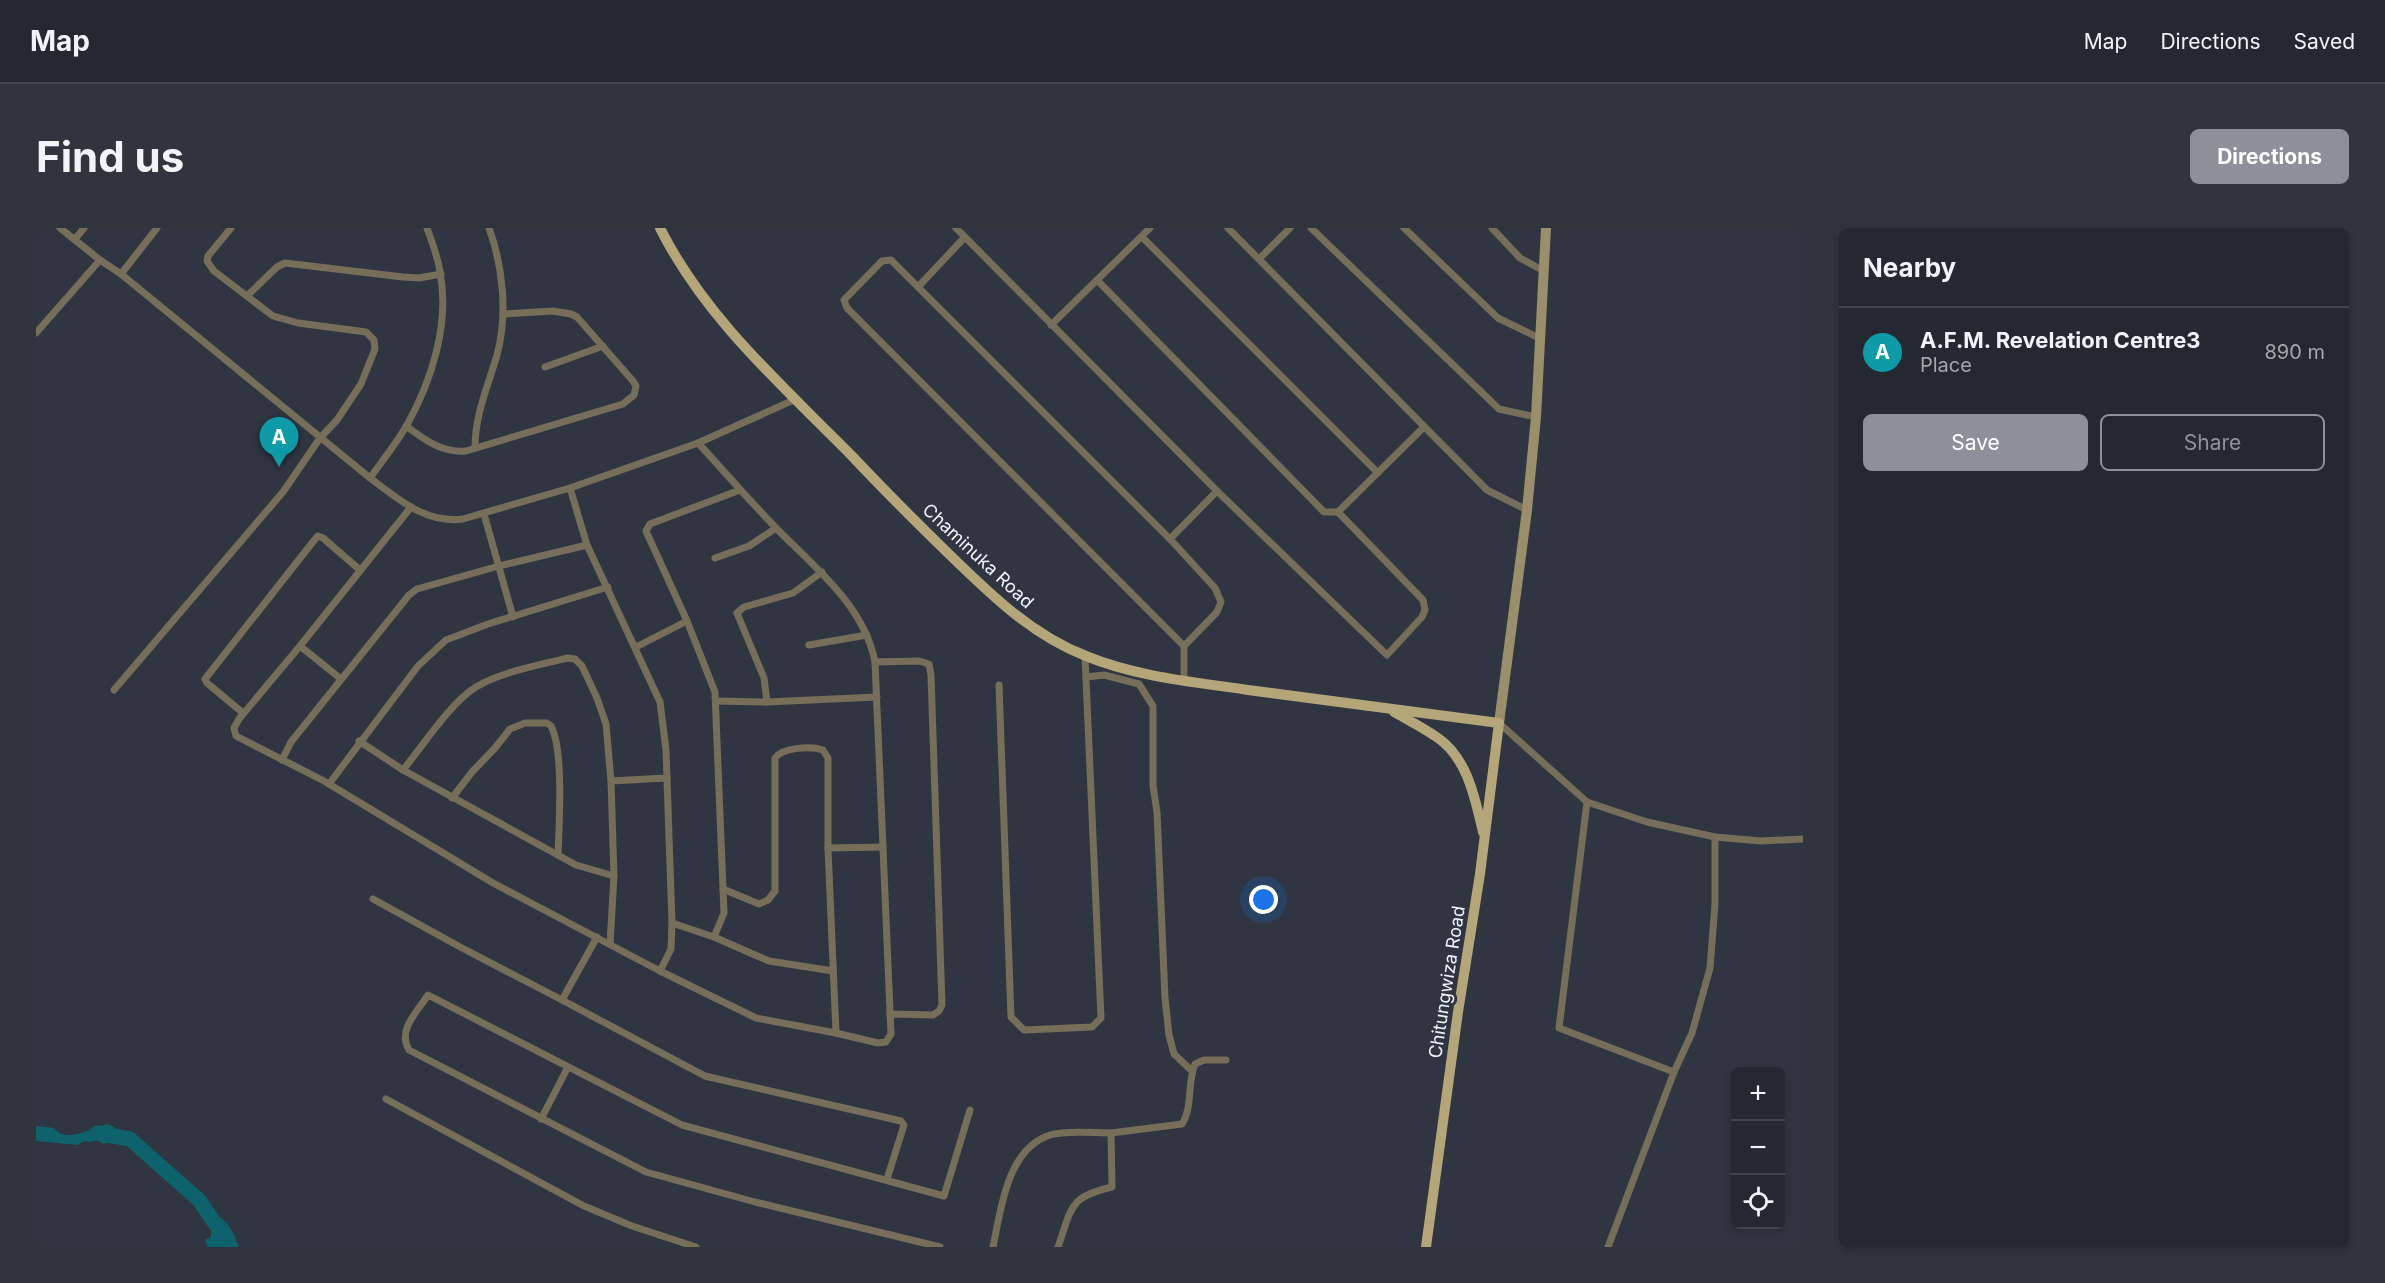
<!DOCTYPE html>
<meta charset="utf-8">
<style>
:root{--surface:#232831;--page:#2f343d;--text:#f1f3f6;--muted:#a3a6ab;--line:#40444d;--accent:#8c9099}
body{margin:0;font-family:Inter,sans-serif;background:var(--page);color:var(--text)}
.controls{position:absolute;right:18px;bottom:18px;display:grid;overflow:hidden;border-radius:9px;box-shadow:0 3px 9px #0003}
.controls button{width:54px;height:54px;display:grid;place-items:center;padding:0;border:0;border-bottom:2px solid var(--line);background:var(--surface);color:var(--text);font:30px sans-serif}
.you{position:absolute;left:1228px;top:672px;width:21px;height:21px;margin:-15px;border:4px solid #fff;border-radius:50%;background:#1a73e8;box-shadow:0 0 0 9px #1a73e833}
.badge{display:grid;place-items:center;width:39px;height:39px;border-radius:50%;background:var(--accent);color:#fff;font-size:20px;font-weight:700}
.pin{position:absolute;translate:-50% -50px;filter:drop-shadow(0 2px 3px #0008)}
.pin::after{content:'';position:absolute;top:32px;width:21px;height:18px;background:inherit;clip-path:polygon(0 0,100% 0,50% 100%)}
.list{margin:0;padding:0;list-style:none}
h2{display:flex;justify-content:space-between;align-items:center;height:78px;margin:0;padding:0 24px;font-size:26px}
h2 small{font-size:20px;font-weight:400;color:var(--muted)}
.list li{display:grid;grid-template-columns:39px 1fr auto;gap:18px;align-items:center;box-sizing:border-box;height:90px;padding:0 24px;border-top:2px solid var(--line)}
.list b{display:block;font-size:22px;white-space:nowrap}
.list p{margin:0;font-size:20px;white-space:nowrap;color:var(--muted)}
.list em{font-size:20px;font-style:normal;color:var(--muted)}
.actions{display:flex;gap:12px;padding:18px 24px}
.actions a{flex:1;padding:14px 0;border:2px solid var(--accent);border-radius:9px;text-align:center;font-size:21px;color:var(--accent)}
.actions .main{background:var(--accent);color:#fff}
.icon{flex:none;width:33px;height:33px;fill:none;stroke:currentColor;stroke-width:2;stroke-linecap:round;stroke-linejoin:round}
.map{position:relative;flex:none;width:1767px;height:1019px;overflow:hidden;border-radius:9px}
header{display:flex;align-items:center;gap:36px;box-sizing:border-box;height:84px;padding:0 30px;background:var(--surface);border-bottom:2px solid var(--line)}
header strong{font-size:28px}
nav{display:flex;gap:33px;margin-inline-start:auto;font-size:21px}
.intro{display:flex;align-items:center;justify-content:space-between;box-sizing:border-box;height:144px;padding:0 36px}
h1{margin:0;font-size:42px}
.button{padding:15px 27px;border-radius:9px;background:var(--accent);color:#fff;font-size:21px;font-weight:700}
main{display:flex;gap:36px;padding:0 36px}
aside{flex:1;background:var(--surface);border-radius:9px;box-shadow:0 3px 9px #0003}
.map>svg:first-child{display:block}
.water{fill:#0d626b}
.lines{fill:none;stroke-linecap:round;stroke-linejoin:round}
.river{stroke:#0d626b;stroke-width:15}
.street{stroke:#766e59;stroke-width:7}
.secondary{stroke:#9a8e6b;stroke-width:10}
.primary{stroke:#b5a679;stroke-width:10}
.labels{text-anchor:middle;stroke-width:6;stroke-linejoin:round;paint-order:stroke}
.street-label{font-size:18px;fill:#f0f4fb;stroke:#2f3641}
</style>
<header>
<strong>Map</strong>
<nav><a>Map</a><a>Directions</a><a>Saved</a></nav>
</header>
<div class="intro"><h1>Find us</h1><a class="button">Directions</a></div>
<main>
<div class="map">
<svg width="1767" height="1019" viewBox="0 0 1767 1019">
<rect width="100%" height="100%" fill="#2f3641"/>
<!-- water -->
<g class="water">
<path d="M72 896 78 899 82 905 78 912 67 916 61 912 54 914 48 913 42 917 0 913V898L18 900C30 917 56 899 72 896Z"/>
<path d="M175 981 191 995 200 1010 198 1019H172L169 1012 175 1009C176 999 173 992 168 984Z"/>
</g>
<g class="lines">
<!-- river -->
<path class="river" d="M61 905 94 911 163 972 195 1019"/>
<!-- street -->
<g class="street">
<path d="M24 0 64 32 85 46 334 250C362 271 390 296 427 291L534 260 662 215 760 171"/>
<path d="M920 0 1181 263 1351 427 1386 389 1389 382 1387 372 1302 284"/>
<path d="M1192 0 1451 262 1491 282"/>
<path d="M1275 0 1463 181 1500 189"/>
<path d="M1368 0 1462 90 1505 111"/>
<path d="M1456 0 1484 30 1508 43"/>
<path d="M1106 9 1341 244"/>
<path d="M39 11 48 0"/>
<path d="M1223 31 1254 0"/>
<path d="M85 46 121 0"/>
<path d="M1061 52 1288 284H1302L1388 199"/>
<path d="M882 59 928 10"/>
<path d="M211 68 241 39 249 35 367 49 383 50 405 46"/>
<path d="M1015 97 1114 0"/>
<path d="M0 105 64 32"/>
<path d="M509 139 567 118"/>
<path d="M370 198C389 212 406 225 430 223L587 176 598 167 600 158 597 153 541 89 535 86 517 83 468 86"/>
<path d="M439 220C439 186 452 158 461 127 472 86 467 39 453 0"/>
<path d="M334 250C346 233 360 216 371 197 396 152 414 95 404 44 402 29 396 14 391 0"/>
<path d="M534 260 551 317 624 474 630 522 636 695 635 721 624 743"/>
<path d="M375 279 264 418 203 491 198 500 200 508 288 553 457 655 624 743 720 790 800 805 842 815 850 814 855 806 839 434C828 377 778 339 740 300 713 272 688 243 662 215"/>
<path d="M448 286 477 389"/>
<path d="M1134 311 1181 263"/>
<path d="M679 330 713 318 740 300"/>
<path d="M773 417 831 407"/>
<path d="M264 418 305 451"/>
<path d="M1148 418 811 80 808 72 846 33 855 32 1134 311 1179 360 1185 374 1181 384 1148 418V452"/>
<path d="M600 419 651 393"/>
<path d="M839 434 883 433 893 436 895 447 906 777 903 783 897 787 854 786"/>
<path d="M1050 449 1068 447 1103 456 1117 478V558L1121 584 1129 770 1133 807 1138 826 1156 843"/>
<path d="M963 457 975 789 988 802 1056 799 1065 790 1049 428"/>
<path d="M78 462 247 264 284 210 301 192 325 156 339 121 338 112 330 104 262 95 237 88 178 43 171 33 172 28 195 0"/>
<path d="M680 473 731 474 841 469"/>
<path d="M731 474 728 450 701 385 708 379 757 365 786 344"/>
<path d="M207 485 171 455 169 451 280 310 282 308 287 310 324 342"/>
<path d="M1463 495 1551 574 1611 594 1679 609 1725 613 1767 611"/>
<path d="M323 513 367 542 540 637 578 648"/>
<path d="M246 532 255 514 373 367 381 361 463 338 551 317"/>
<path d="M367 542C386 519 415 474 440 459 462 445 506 436 532 430L539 431 546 438 561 470 570 496 575 553 631 550"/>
<path d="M293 556 382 438 410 412 452 396 572 359"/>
<path d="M416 570 436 544 459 520 474 501 489 495H511L515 498C528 522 523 598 522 627"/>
<path d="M1551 574 1523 800 1638 844"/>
<path d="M792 620 847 619"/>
<path d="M687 661 723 676 732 672 739 663V530C747 519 775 518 787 522L792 530V620L800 805"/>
<path d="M337 671 426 720 526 772"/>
<path d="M636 695 678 709 733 733 797 743"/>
<path d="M561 709 526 772 669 848 865 893 868 897 851 951"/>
<path d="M678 709 688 685 679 464 651 393 610 303 614 296 704 262"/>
<path d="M574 716 578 648 575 553"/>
<path d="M350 871 548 978 596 998 660 1019"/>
<path d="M505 891 532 839"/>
<path d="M904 1019 719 974 610 944 373 822C361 802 381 784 392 767L646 897 908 968 934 882"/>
<path d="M957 1019C965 981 971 921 1014 907 1029 902 1059 905 1075 905"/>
<path d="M1022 1019C1036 980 1032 969 1076 959L1075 905 1146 896C1157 879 1151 855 1159 836L1168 832H1190"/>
<path d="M1572 1019 1638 844 1656 805 1674 740 1679 676V609"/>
</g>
<!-- secondary -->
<path class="secondary" d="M1463 495 1491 282 1500 189 1510 0"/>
<!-- primary -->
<g class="primary">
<path d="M624 0C669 90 746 157 816 228 848 262 881 295 914 327 955 367 996 407 1050 428 1101 449 1159 454 1212 462 1296 473 1380 484 1463 495L1444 646 1422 784 1390 1019"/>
<path d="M1358 484C1372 492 1388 500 1402 510 1432 531 1439 571 1447 604"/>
</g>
</g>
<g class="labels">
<!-- street labels -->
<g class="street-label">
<text transform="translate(942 328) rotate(43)" y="6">Chaminuka Road</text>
<text transform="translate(1411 754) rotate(-81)" y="6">Chitungwiza Road</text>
</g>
</g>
</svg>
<div class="controls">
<button>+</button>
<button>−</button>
<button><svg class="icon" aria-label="locate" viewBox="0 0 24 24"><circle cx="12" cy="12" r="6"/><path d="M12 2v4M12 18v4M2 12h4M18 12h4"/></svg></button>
</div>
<div class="you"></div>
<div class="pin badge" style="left:243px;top:239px;background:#0f9aa8">A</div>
</div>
<aside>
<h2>Nearby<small></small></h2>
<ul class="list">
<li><span class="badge" style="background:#0f9aa8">A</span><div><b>A.F.M. Revelation Centre3</b><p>Place</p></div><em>890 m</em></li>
</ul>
<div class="actions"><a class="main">Save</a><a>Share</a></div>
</aside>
</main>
